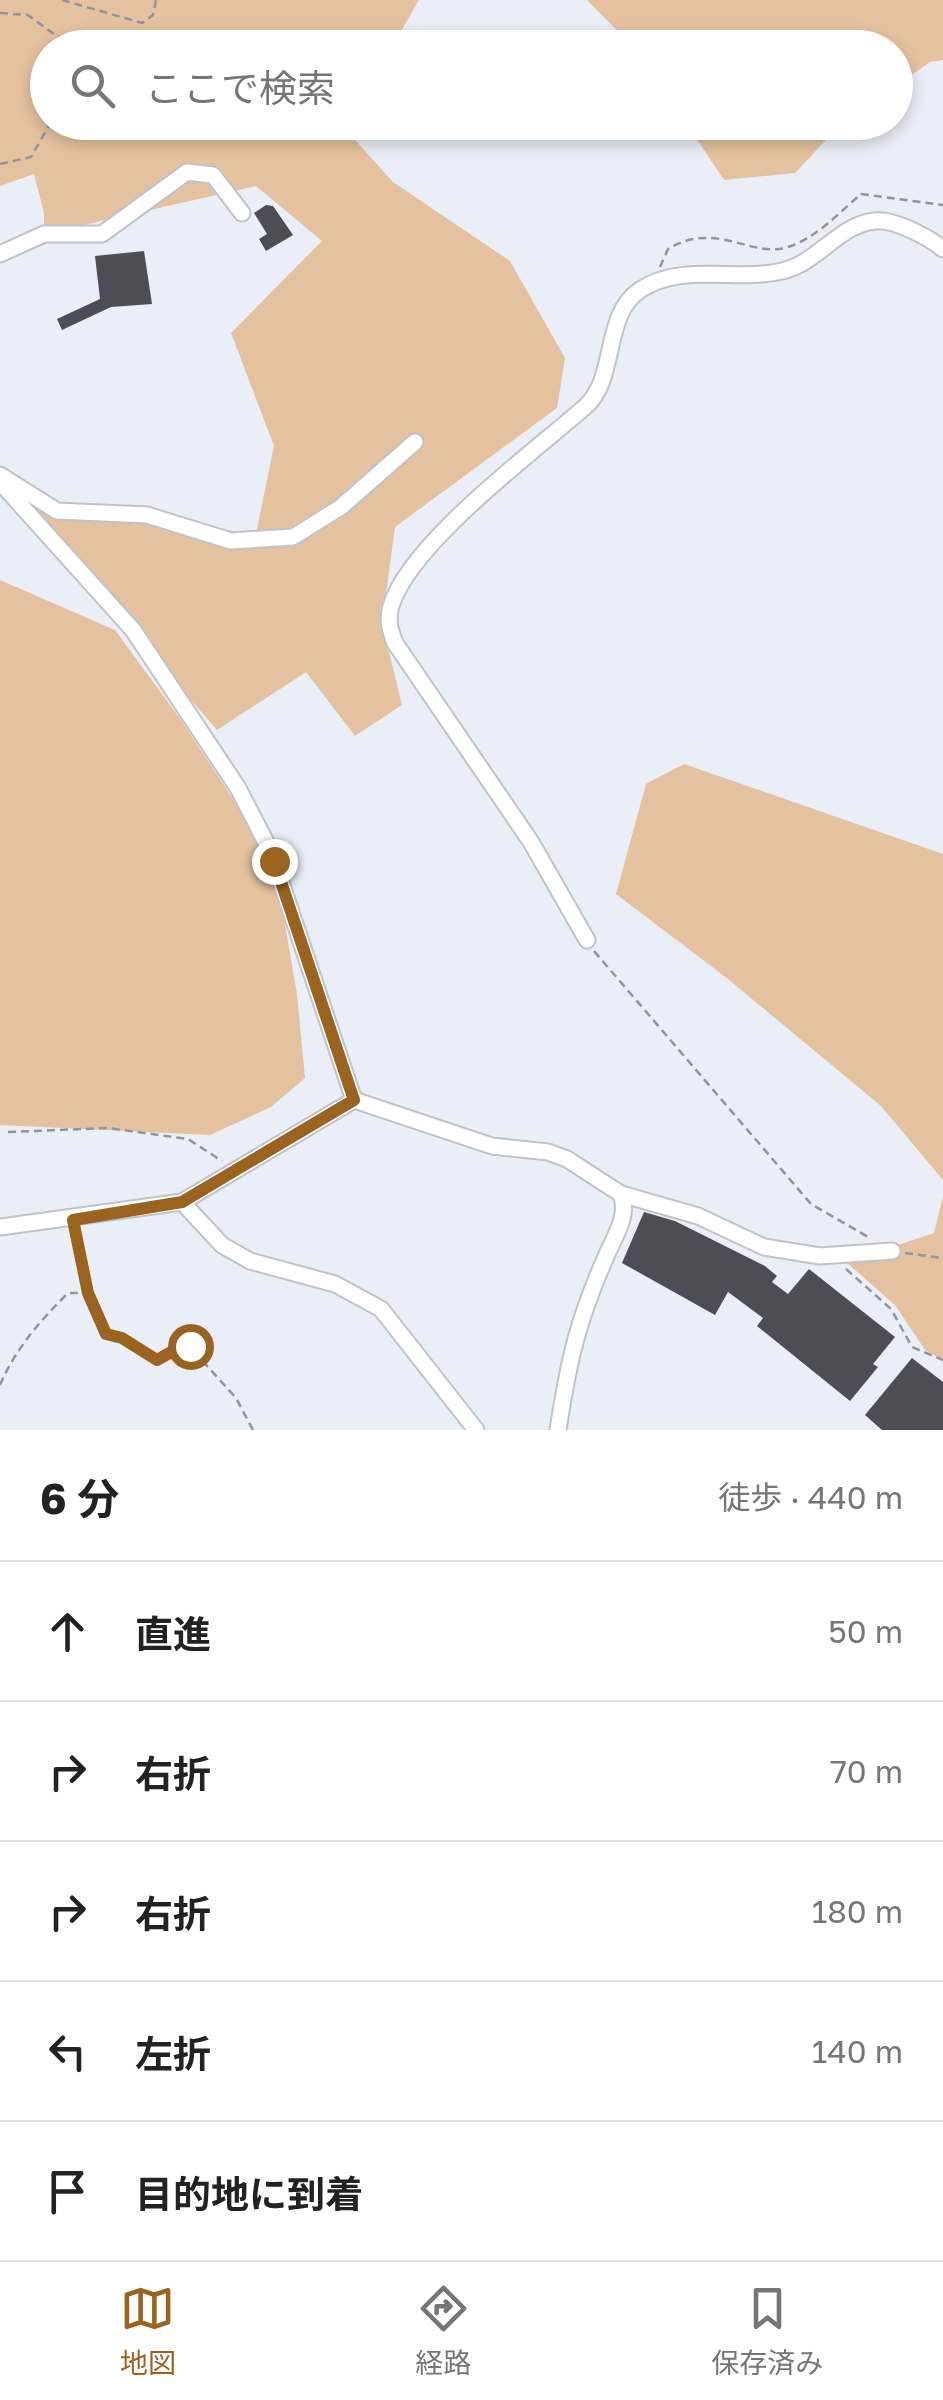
<!DOCTYPE html>
<html lang="ja">
<meta charset="utf-8">
<style>
:root{--surface:#fff;--page:#f6f6f6;--text:#222;--muted:#767676;--line:#e0e0e0;--accent:#9b6320}
body{margin:0;font-family:"Golos Text","Noto Sans JP",sans-serif;background:var(--page);color:var(--text)}
.stop{position:absolute;width:30px;height:30px;margin:-22px;border:8px solid #9b6320;border-radius:50%;background:#fff}
.stop.end{background:#9b6320;border-color:#fff;box-shadow:0 2px 10px #0008}
.list{margin:0;padding:0;list-style:none}
h2{display:flex;justify-content:space-between;align-items:center;height:130px;margin:0;padding:0 40px;font-size:42px}
h2 small{font-size:32px;font-weight:400;color:var(--muted)}
.list li{display:grid;grid-template-columns:65px 1fr auto;gap:30px;align-items:center;box-sizing:border-box;height:140px;padding:0 40px;border-top:2px solid var(--line)}
.list b{display:block;font-size:38px;white-space:nowrap}
.list em{font-size:32px;font-style:normal;color:var(--muted)}
.icon{flex:none;width:55px;height:55px;fill:none;stroke:currentColor;stroke-width:2;stroke-linecap:round;stroke-linejoin:round}
.map{position:relative;flex:none;width:943px;height:1430px;overflow:hidden}
.search{position:absolute;background:var(--surface);box-shadow:0 5px 15px #0003;left:30px;right:30px;top:30px;height:110px;display:flex;align-items:center;gap:25px;box-sizing:border-box;padding:0 35px;border-radius:55px;color:var(--muted);font-size:38px}
.sheet{height:830px;background:var(--surface)}
nav{display:flex;justify-content:space-around;align-items:center;box-sizing:border-box;height:140px;border-top:2px solid var(--line);background:var(--surface);font-size:28px;color:var(--muted)}
nav a{display:grid;justify-items:center;gap:5px}
nav .on{color:var(--accent)}
.map>svg:first-child{display:block}
.green{fill:#e5c29f}
.building{fill:#4b4e54}
.lines{fill:none;stroke-linecap:round;stroke-linejoin:round}
.minor-casing{stroke:#bfc3ca;stroke-width:19}
.path{stroke:#92949a;stroke-width:2.5;stroke-dasharray:8 5;stroke-linecap:butt}
.minor{stroke:#fff;stroke-width:15}
.route{stroke:#9b6320;stroke-width:12}
</style>
<div class="map">
<svg width="943" height="1430" viewBox="0 0 943 1430">
<rect width="100%" height="100%" fill="#eaeef6"/>
<!-- green -->
<g class="green">
<path d="M0 0H419L392 47 48 48V122L350 123 346 130 393 182 510 261 565 358 557 408 395 527 382 623 402 705 355 736 306 672 217 730 49 537 23 493 71 519 135 517 256 534 274 446 231 333 322 241 256 186 44 234V213L34 174 0 186Z"/>
<path d="M587 0H943V60L930 62 896 86V48L633 47Z"/>
<path d="M686 123H842L795 173 724 180Z"/>
<path d="M0 580 115 630 181 720 274 861 297 994 305 1078 271 1107 210 1135 0 1125Z"/>
<path d="M684 764 943 854V1180L881 1106 728 979 616 894 646 784Z"/>
<path d="M943 1196V1360L925 1350 895 1305 846 1262 934 1233Z"/>
</g>
<!-- building -->
<g class="building">
<path d="M266 205 273 206 293 235 266 251 259 239 267 234 254 213Z"/>
<path d="M144 251 152 304 111 307 62 330 57 319 100 299 95 256Z"/>
<path d="M644 1212 675 1221 765 1266 777 1276 772 1282 788 1294 809 1269 895 1337 873 1364 878 1367 850 1401 757 1326 763 1318 728 1292 715 1315 622 1263Z"/>
<path d="M912 1358 943 1382V1430H882L865 1415Z"/>
</g>
<g class="lines">
<defs>
<g id="minor">
<path d="M0 254 44 234H102L187 172 213 175 242 213"/>
<path d="M0 475 57 511 147 515 231 541 293 537 341 507 415 442"/>
<path d="M0 482 133 630 238 788 271 852 354 1100"/>
<path d="M587 940 531 842 395 643C390 630 387 620 391 606 410 543 535 451 586 406 617 378 603 314 640 290 682 262 736 282 782 271 818 263 837 226 874 221 893 218 928 237 943 249"/>
<path d="M182 1202 222 1245 250 1261 335 1284 381 1309 476 1430"/>
<path d="M0 1227 182 1202 354 1100 492 1146 548 1152 567 1159 621 1194 698 1216 764 1247 820 1256 892 1251"/>
<path d="M558 1430C569 1358 578 1319 608 1252 616 1234 629 1215 621 1194"/>
</g>
</defs>
<!-- minor casing -->
<use href="#minor" class="minor-casing"/>
<!-- path -->
<g class="path">
<path d="M62 0 142 23 153 15 156 0"/>
<path d="M0 13 28 15 73 48"/>
<path d="M0 164 31 157 51 122"/>
<path d="M660 267 668 249C718 219 753 261 791 246 818 236 840 212 861 194L943 205"/>
<path d="M594 951 811 1204 870 1238"/>
<path d="M8 1132 108 1128 188 1139 222 1161"/>
<path d="M75 1231 88 1293 106 1334 157 1360 181 1346 190 1347 236 1398 253 1430"/>
<path d="M905 1253 943 1258"/>
<path d="M846 1269 891 1309 912 1347 943 1360"/>
<path d="M0 1385C16 1348 40 1321 68 1293H87"/>
</g>
<!-- minor -->
<use href="#minor" class="minor"/>
</g>
<g class="lines">
<!-- route -->
<path class="route" d="M190 1346H182L157 1360 122 1338 106 1334 88 1293 73 1220 182 1202 354 1100 274 861"/>
</g>
</svg>
<div class="stop" style="left:190px;top:1346px"></div>
<div class="stop end" style="left:274px;top:861px"></div>
<div class="search"><svg class="icon" aria-label="search" viewBox="0 0 24 24"><circle cx="10" cy="10" r="6"/><path d="M15 15l6 6"/></svg>ここで検索</div>
</div>
<section class="sheet">
<h2>6 分<small>徒歩 · 440 m</small></h2>
<ul class="list">
<li><svg class="icon" aria-label="ahead" viewBox="0 0 24 24"><path d="M12 20V5M6 11l6-6 6 6"/></svg><div><b>直進</b></div><em>50 m</em></li>
<li><svg class="icon" aria-label="right" viewBox="0 0 24 24"><path d="M7 20v-9h11M14 6l5 5-5 5"/></svg><div><b>右折</b></div><em>70 m</em></li>
<li><svg class="icon" aria-label="right" viewBox="0 0 24 24"><path d="M7 20v-9h11M14 6l5 5-5 5"/></svg><div><b>右折</b></div><em>180 m</em></li>
<li><svg class="icon" aria-label="left" viewBox="0 0 24 24"><path d="M17 20v-9H6M10 6l-5 5 5 5"/></svg><div><b>左折</b></div><em>140 m</em></li>
<li><svg class="icon" aria-label="arrive" viewBox="0 0 24 24"><path d="M6 21V4h12l-3 4 3 4H6"/></svg><div><b>目的地に到着</b></div></li>
</ul>
</section>
<nav>
<a class="on"><svg class="icon" aria-label="map" viewBox="0 0 24 24"><path d="M3 6l6-2 6 2 6-2v14l-6 2-6-2-6 2zM9 4v14M15 6v14"/></svg>地図</a>
<a><svg class="icon" aria-label="directions" viewBox="0 0 24 24"><path d="M12 3l9 9-9 9-9-9zM9 14v-3h6M13 9l2 2-2 2"/></svg>経路</a>
<a><svg class="icon" aria-label="saved" viewBox="0 0 24 24"><path d="M7 4h10v16l-5-4-5 4z"/></svg>保存済み</a>
</nav>
